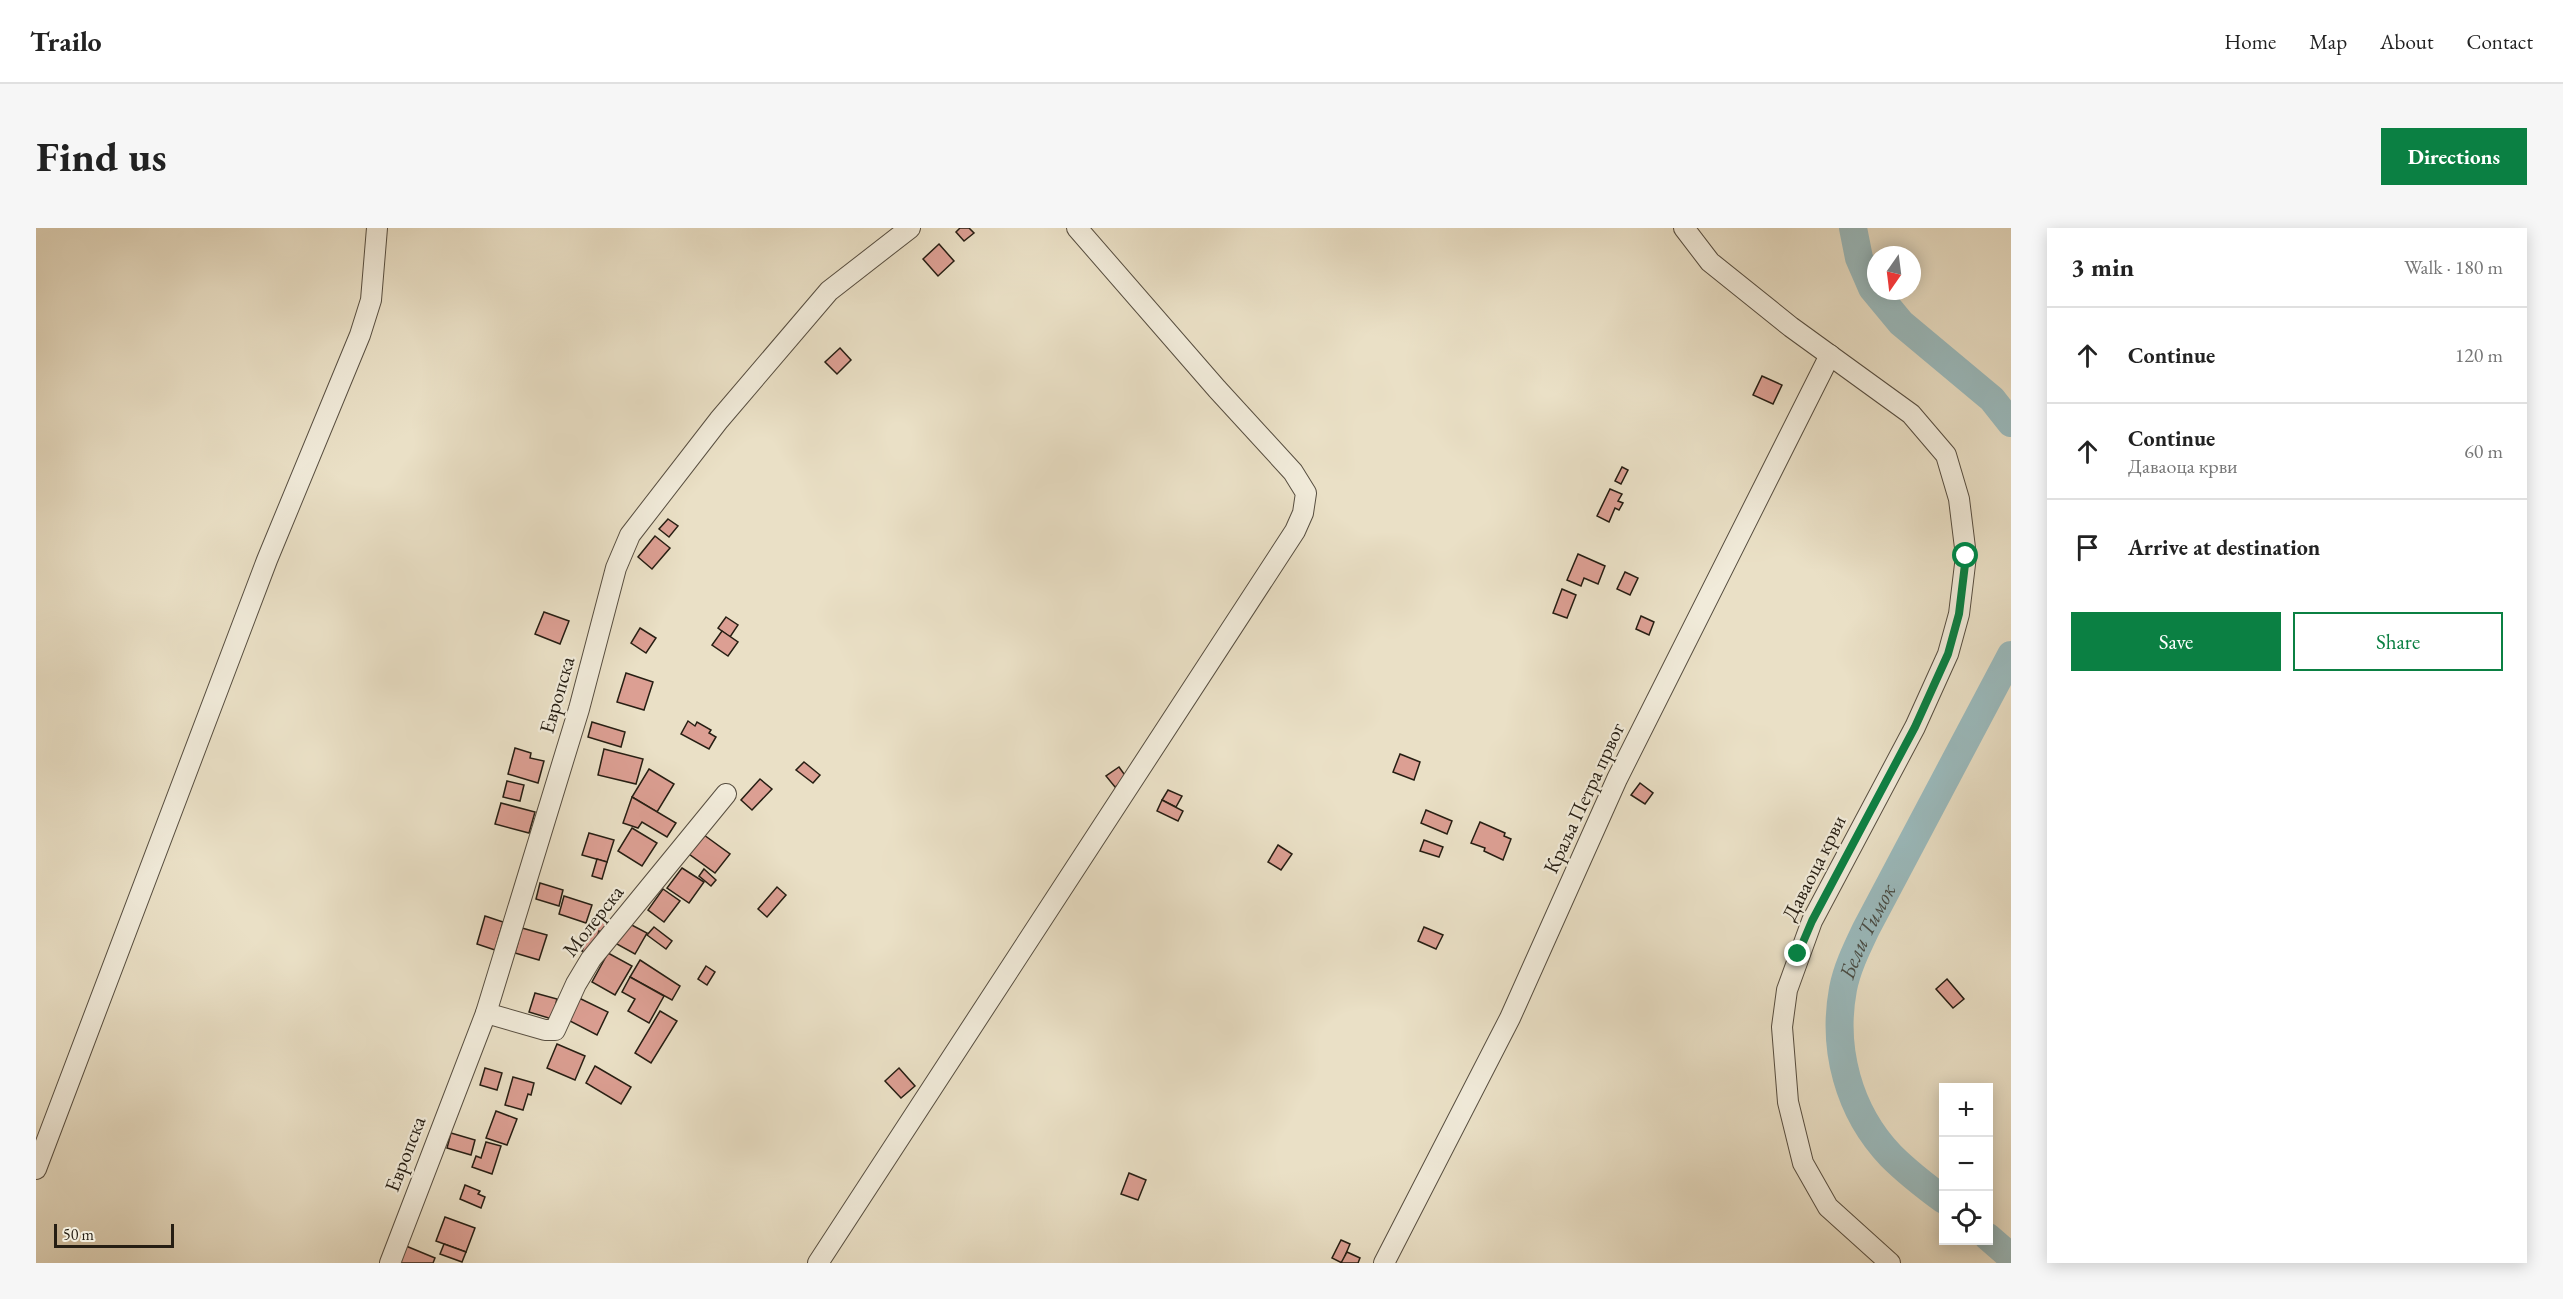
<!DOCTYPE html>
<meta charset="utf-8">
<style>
:root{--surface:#fff;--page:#f6f6f6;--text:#222;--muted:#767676;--line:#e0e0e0;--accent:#0b8043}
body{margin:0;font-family:"EB Garamond",serif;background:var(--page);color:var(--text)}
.controls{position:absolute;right:18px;bottom:18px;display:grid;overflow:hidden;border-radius:0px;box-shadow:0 3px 15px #0003}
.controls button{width:54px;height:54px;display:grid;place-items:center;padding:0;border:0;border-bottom:2px solid var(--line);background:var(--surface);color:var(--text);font:30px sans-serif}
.compass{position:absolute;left:1831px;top:18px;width:54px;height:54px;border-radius:50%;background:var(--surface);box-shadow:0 3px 15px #0003;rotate:194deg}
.scale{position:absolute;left:18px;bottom:15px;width:120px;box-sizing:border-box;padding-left:6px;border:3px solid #261e13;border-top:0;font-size:16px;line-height:21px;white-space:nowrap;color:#261e13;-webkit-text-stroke:4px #f1ebda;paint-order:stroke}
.stop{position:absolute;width:18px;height:18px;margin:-14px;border:4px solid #0b8043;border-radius:50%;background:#fff}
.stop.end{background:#0b8043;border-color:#fff;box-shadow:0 2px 6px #0008}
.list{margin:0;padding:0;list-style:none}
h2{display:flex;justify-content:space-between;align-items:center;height:78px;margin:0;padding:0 24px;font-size:26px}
h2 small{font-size:20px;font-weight:400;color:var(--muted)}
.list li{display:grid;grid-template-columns:39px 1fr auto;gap:18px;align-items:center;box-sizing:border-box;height:96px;padding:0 24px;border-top:2px solid var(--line)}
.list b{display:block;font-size:22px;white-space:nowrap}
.list p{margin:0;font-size:20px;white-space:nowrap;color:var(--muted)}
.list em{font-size:20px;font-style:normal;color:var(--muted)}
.actions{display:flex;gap:12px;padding:18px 24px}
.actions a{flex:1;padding:14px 0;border:2px solid var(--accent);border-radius:0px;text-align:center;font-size:21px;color:var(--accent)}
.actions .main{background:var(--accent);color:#fff}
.icon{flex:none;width:33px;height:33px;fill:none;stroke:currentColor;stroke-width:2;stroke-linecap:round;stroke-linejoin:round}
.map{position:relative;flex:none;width:1975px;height:1035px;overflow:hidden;border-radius:0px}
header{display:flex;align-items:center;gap:36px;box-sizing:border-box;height:84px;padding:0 30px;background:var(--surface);border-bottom:2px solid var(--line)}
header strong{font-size:28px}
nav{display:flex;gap:33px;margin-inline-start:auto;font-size:21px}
.intro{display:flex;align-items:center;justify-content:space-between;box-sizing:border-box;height:144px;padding:0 36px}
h1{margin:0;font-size:42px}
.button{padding:15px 27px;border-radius:0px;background:var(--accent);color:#fff;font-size:21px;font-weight:700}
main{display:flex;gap:36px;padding:0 36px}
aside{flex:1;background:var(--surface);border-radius:0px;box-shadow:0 3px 15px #0003}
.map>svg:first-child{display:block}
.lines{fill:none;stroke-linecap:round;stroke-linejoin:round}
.river{stroke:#9bbbbe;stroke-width:28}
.building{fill:#dc9f93;stroke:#261e13;stroke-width:1.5}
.street-casing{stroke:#574e40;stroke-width:22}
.street{stroke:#f1ebda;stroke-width:20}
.route{stroke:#0b8043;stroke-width:8}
.labels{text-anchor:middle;stroke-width:4.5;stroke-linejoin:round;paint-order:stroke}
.street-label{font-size:21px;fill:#261e13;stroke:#f1ebda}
.water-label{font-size:22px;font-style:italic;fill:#494d46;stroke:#f1ebda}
</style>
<header>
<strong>Trailo</strong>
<nav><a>Home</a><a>Map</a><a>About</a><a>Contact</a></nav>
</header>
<div class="intro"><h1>Find us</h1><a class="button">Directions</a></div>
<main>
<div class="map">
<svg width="1975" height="1035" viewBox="0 0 1975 1035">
<rect width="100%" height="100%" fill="#eae0c6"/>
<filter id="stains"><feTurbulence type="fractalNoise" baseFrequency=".00333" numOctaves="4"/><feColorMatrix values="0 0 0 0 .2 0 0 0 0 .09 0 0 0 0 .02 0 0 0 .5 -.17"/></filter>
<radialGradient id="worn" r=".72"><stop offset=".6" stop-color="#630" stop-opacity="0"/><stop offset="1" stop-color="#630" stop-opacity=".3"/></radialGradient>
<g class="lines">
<!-- river -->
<g class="river">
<path d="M1817 0 1823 30 1836 60 1865 95 1956 171 1975 195"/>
<path id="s1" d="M1908 972C1889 958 1871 944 1855 928 1812 883 1796 820 1807 761 1811 740 1821 720 1830 701L1975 427"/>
<path d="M1952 1009 1975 1029"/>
</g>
</g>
<!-- building -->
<g class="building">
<path d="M924 0H933L938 5 928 13 920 4Z"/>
<path d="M903 16 918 33 902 48 887 31Z"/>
<path d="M804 120 815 132 801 146 789 134Z"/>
<path d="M1726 148 1746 157 1737 176 1717 167Z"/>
<path d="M1586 239 1592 242 1585 256 1579 253Z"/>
<path d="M1574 261 1586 266 1582 273 1587 275 1583 282 1579 280 1573 294 1561 288Z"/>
<path d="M632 291 642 298 633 309 623 301Z"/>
<path d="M619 308 634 320 616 341 602 329Z"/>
<path d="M1542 326 1569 338 1562 356 1548 350 1545 358 1531 352Z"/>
<path d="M1589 344 1602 350 1594 367 1581 361Z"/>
<path d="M1526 361 1540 367 1531 390 1517 385Z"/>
<path d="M508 384 533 393 524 416 499 406Z"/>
<path d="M1605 388 1618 394 1613 407 1600 401Z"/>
<path d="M690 389 702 397 694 409 682 400Z"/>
<path d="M604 400 620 410 610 425 595 415Z"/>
<path d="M686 403 702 414 692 428 676 417Z"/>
<path d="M590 445 617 454 608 482 581 474Z"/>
<path d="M652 493 659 498 661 494 675 502 673 505 680 509 673 521 645 506Z"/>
<path d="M556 494 589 504 585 519 552 509Z"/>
<path d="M479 520 495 525 494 530 508 533 502 555 472 546Z"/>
<path d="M568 521 607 531 600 556 562 547Z"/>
<path d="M1364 526 1384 534 1378 552 1357 544Z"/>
<path d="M768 534 784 547 777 555 760 542Z"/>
<path d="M1083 539 1091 550 1079 559 1070 548Z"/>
<path d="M613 541 638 556 621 584 596 569Z"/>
<path d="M724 551 736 561 716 582 705 572Z"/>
<path d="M471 553 488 557 484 573 467 569Z"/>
<path d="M1604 555 1617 565 1609 576 1595 567Z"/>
<path d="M1132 562 1146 568 1140 579 1126 572Z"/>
<path d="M596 569 640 595 631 609 606 594 602 600 587 595Z"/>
<path d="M1126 572 1147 583 1142 593 1121 583Z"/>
<path d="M465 575 499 584 493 605 459 596Z"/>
<path d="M1390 582 1416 593 1411 606 1385 595Z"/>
<path d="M1444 594 1469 605 1468 608 1475 611 1467 632 1448 623 1449 620 1435 615Z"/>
<path d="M596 600 621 615 606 638 582 623Z"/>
<path d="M553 605 578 612 571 634 546 627Z"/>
<path d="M668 607 694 626 679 645 653 626Z"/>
<path d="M1388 612 1407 619 1403 629 1384 623Z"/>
<path d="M1242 617 1256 626 1245 642 1232 634Z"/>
<path d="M561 631 571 634 566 651 556 648Z"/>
<path d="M646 640 668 654 653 675 631 660Z"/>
<path d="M668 641 680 652 675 658 663 648Z"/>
<path d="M504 655 527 662 523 678 500 671Z"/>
<path d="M741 659 750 667 731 689 722 681Z"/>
<path d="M627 661 644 673 628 694 612 682Z"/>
<path d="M528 668 556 677 550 695 523 686Z"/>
<path d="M561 685 570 688 568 692 574 694 569 706 563 703 555 726 546 723Z"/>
<path d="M449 688 467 694 459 722 441 716Z"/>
<path d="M590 694 611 705 599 726 579 715Z"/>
<path d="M618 699 636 713 630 721 611 707Z"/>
<path d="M1388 699 1407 707 1400 721 1382 713Z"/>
<path d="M486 700 511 707 503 732 479 725Z"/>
<path d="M572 725 596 738 579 767 556 754Z"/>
<path d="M604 732 644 758 636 772 594 749Z"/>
<path d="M670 738 679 744 671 757 662 751Z"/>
<path d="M594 749 628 768 613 795 592 783 599 771 586 764Z"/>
<path d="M1911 751 1928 771 1917 780 1900 761Z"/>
<path d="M499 765 521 771 516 791 493 784Z"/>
<path d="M543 770 572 784 561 807 532 792Z"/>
<path d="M624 783 641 793 615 835 599 825Z"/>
<path d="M521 816 549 828 539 852 511 840Z"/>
<path d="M559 838 595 859 585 876 550 855Z"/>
<path d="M449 840 466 845 461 862 444 857Z"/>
<path d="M863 840 879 858 865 870 849 853Z"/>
<path d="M477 849 498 855 495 867 492 866 487 882 469 877Z"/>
<path d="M460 883 481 891 471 917 450 910Z"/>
<path d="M415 905 439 912 435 927 411 920Z"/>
<path d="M450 914 465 918 456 946 436 939 440 928 445 930Z"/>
<path d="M1093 945 1110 952 1102 972 1085 966Z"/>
<path d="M429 957 444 963 442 966 449 969 445 980 424 971Z"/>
<path d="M409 989 439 1000 430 1024 400 1013Z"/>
<path d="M1305 1012 1314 1016 1306 1035 1296 1030Z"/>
<path d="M408 1016 430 1024 426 1034 404 1026Z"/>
<path d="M370 1018 399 1030 397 1035H363Z"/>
<path d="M1311 1024 1324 1030 1322 1035H1305Z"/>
</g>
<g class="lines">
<defs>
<g id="street">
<path d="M1648 0 1674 34 1755 99 1875 186 1910 227 1923 271 1930 328 1923 386 1912 426 1879 499 1776 693 1751 762 1746 799 1752 874 1767 935 1792 979 1854 1035"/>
<path d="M450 785 509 802H519L540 756 555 731 690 566"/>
<path d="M0 941 231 332 324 107 335 72 341 0"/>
<path d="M354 1035 450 785 543 481 580 340 594 307 683 192 793 63 874 0"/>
<path d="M782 1035 1259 303 1267 285 1270 265 1257 244 1181 161 1041 0"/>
<path d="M1348 1035 1474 790 1581 551 1794 127"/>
</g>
</defs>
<!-- street casing -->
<use href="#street" class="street-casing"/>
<!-- street -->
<use href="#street" class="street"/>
</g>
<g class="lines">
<!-- route -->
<path class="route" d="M1762 726 1776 693 1879 499 1912 426 1923 386 1930 328"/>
</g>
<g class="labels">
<!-- street labels -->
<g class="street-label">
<text transform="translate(521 467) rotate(-74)" y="7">Европска</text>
<text transform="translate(1548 570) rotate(-65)" y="7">Краља Петра првог</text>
<text transform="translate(1778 640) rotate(-63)" y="7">Даваоца крви</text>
<text transform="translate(557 693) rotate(-52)" y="7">Молерска</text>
<text transform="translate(369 926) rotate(-69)" y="7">Европска</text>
</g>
<!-- water labels -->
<g class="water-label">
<text dy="8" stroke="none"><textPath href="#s1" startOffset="312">Бели Тимок</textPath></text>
</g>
</g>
<rect width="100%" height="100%" filter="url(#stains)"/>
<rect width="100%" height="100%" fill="url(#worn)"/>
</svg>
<div class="controls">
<button>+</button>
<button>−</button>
<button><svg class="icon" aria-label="locate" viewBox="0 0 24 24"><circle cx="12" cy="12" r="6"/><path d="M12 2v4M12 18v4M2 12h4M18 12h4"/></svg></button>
</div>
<svg class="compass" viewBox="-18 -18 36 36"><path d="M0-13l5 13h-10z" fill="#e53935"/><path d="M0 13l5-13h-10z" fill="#767676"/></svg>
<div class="scale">50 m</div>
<div class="stop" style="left:1930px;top:328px"></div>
<div class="stop end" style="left:1762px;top:726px"></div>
</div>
<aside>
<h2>3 min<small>Walk · 180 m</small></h2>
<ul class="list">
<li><svg class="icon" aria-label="ahead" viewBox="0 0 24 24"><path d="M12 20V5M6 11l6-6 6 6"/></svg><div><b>Continue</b></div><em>120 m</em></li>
<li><svg class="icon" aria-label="ahead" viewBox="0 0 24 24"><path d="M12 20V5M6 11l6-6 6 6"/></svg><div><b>Continue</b><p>Даваоца крви</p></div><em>60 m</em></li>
<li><svg class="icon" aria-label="arrive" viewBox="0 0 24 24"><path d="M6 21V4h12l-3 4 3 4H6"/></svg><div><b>Arrive at destination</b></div></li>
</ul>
<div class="actions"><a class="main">Save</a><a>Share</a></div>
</aside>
</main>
